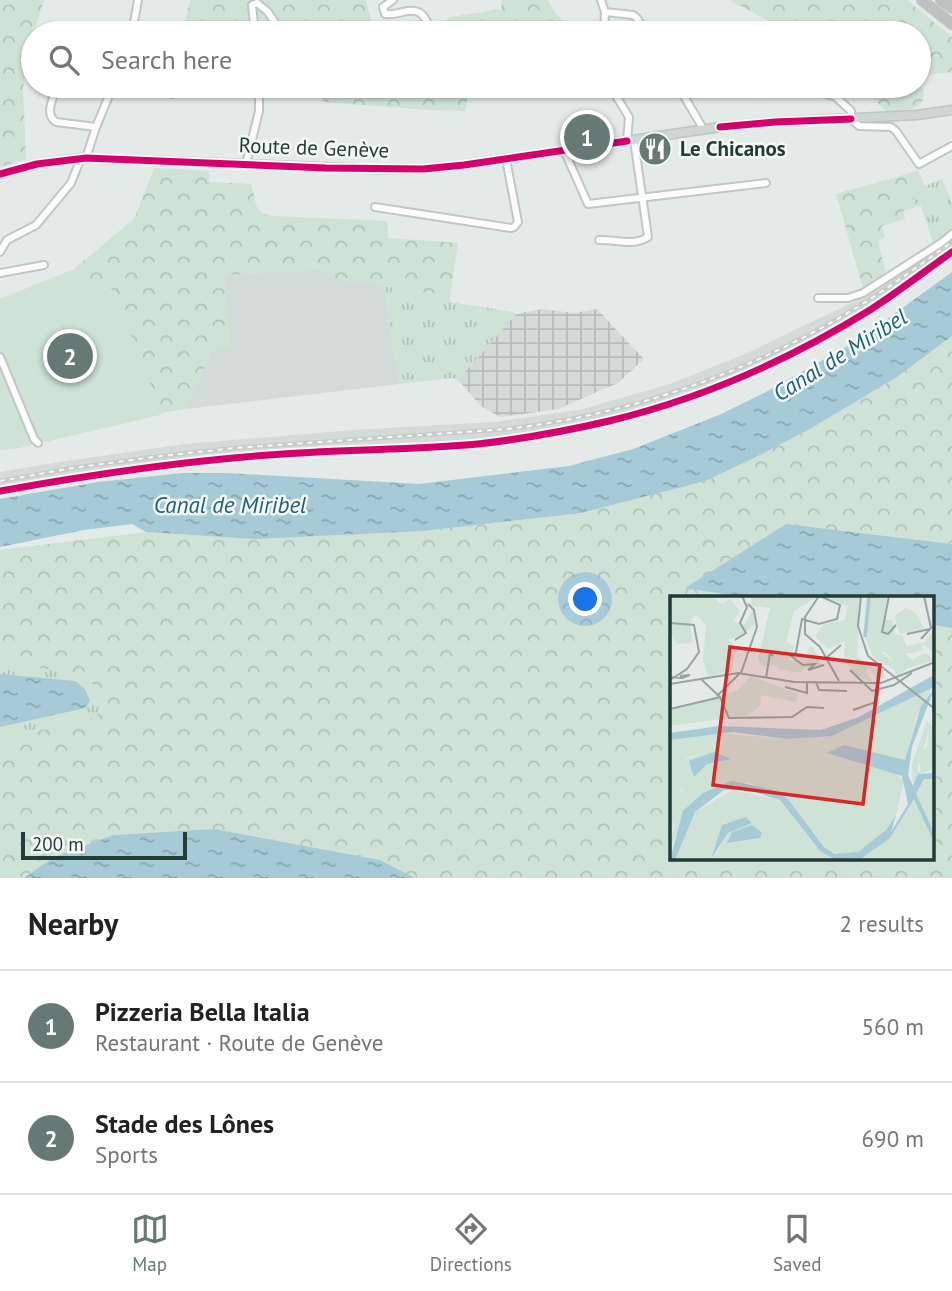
<!DOCTYPE html>
<meta charset="utf-8">
<style>
:root{--surface:#fff;--page:#f2f2f2;--text:#222;--muted:#767676;--line:#e0e0e0;--accent:#677975}
body{margin:0;font-family:"PT Sans",sans-serif;background:var(--page);color:var(--text)}
.scale{position:absolute;left:21px;bottom:18px;width:166px;box-sizing:border-box;padding-left:7px;border:4px solid #233c38;border-top:0;font-size:19px;line-height:24px;white-space:nowrap;color:#233c38;-webkit-text-stroke:5px #f3f8f6;paint-order:stroke}
.you{position:absolute;left:586px;top:600px;width:24px;height:24px;margin:-18px;border:5px solid #fff;border-radius:50%;background:#1a73e8;box-shadow:0 0 0 10px #1a73e833}
.badge{display:grid;place-items:center;width:46px;height:46px;border-radius:50%;background:var(--accent);color:#fff;font-size:23px;font-weight:700}
.pin{position:absolute;translate:-50% -50%;border:4px solid #fff;box-shadow:0 2px 7px #0006}
.list{margin:0;padding:0;list-style:none}
h2{display:flex;justify-content:space-between;align-items:center;height:91px;margin:0;padding:0 28px;font-size:30px}
h2 small{font-size:23px;font-weight:400;color:var(--muted)}
.list li{display:grid;grid-template-columns:46px 1fr auto;gap:21px;align-items:center;box-sizing:border-box;height:112px;padding:0 28px;border-top:2px solid var(--line)}
.list b{display:block;font-size:26px;white-space:nowrap}
.list p{margin:0;font-size:23px;white-space:nowrap;color:var(--muted)}
.list em{font-size:23px;font-style:normal;color:var(--muted)}
.icon{flex:none;width:38px;height:38px;fill:none;stroke:currentColor;stroke-width:2;stroke-linecap:round;stroke-linejoin:round}
.map{position:relative;flex:none;width:952px;height:878px;overflow:hidden}
.search{position:absolute;background:var(--surface);box-shadow:0 2px 5px #0004;left:21px;right:21px;top:21px;height:77px;display:flex;align-items:center;gap:18px;box-sizing:border-box;padding:0 24px;border-radius:38px;color:var(--muted);font-size:26px}
.sheet{height:315px;background:var(--surface)}
nav{display:flex;justify-content:space-around;align-items:center;box-sizing:border-box;height:98px;border-top:2px solid var(--line);background:var(--surface);font-size:19px;color:var(--muted)}
nav a{display:grid;justify-items:center;gap:4px}
nav .on{color:var(--accent)}
.map>svg:first-child{display:block}
.built{fill:#d2dbd8}
.industrial{fill:url(#industrial-grid)}
.grass{fill:url(#grass-tufts)}
.forest{fill:url(#forest-crowns)}
.pitch{fill:#cee2d6}
.water{fill:url(#water-ripples)}
.lines{fill:none;stroke-linecap:round;stroke-linejoin:round}
.minor-casing{stroke:#c1c7c5;stroke-width:10}
.major-casing{stroke:#bdc6c3;stroke-width:11}
.highway-casing{stroke:#bdc6c3;stroke-width:12}
.minor{stroke:#fbfcfb;stroke-width:6}
.major{stroke:#ced6d3;stroke-width:8}
.highway{stroke:#bac3c1;stroke-width:9}
.rail-casing{stroke:#c7cbca;stroke-width:4.5}
.rail{stroke:#f3f8f6;stroke-width:2;stroke-dasharray:5;stroke-linecap:butt}
.cycleway-casing{stroke:#f3f8f6;stroke-width:11}
.cycleway{stroke:#d6006c;stroke-width:7}
.labels{text-anchor:middle;stroke-width:5;stroke-linejoin:round;paint-order:stroke}
.street-label{font-size:21px;fill:#233c38;stroke:#f3f8f6}
.poi-label{font-size:21px;font-weight:bold;fill:#233c38;stroke:#f3f8f6;text-anchor:start}
.water-label{font-size:23px;font-style:italic;fill:#1e5f77;stroke:#f3f8f6}
.inset-river{fill:none;stroke:#a6cbd6;stroke-width:3.5}
.inset-road{fill:none;stroke:#97a4a1;stroke-width:2}
.view{fill:#d62828;fill-opacity:0.15;stroke:#d62828;stroke-width:3.5}
.inset-edge{fill:none;stroke:#233c38;stroke-width:3.5}
</style>
<div class="map">
<svg width="952" height="878" viewBox="0 0 952 878">
<defs>
<pattern id="industrial-grid" width="8" height="8" patternUnits="userSpaceOnUse" patternTransform="scale(1.75)"><rect width="8" height="8" fill="#d2dbd8"/><path d="M0 4h8M4 0v8" fill="none" stroke="#b4bdba"/></pattern>
<pattern id="grass-tufts" width="24" height="20" patternUnits="userSpaceOnUse" patternTransform="scale(1.75)"><rect width="24" height="20" fill="#cee2d6"/><path d="M3 7l-1-3M5 7V3M7 7l1-3M15 17l-1-3M17 17v-4M19 17l1-3" fill="none" stroke="#b1c3b8"/></pattern>
<pattern id="forest-crowns" width="20" height="18" patternUnits="userSpaceOnUse" patternTransform="scale(1.75)"><rect width="20" height="18" fill="#cee2d6"/><path d="M2 6a3 3 0 1 1 6 0M12 15a3 3 0 1 1 6 0" fill="none" stroke="#b1c3b8"/></pattern>
<pattern id="water-ripples" width="26" height="14" patternUnits="userSpaceOnUse" patternTransform="scale(1.75)"><rect width="26" height="14" fill="#a6cbd6"/><path d="M2 4q2-2 4 0t4 0M15 11q2-2 4 0t4 0" fill="none" stroke="#87a6af"/></pattern>
</defs>
<rect width="100%" height="100%" fill="#e4eae7"/>
<!-- built -->
<g class="built">
<path d="M952 238V248L875 304 829 331 772 360 739 375 651 407 597 420 550 430 484 439 202 458 89 472 0 487V472L46 464 185 444 353 430 493 422 579 410 670 384 745 354 866 296Z"/>
<path d="M323 269 330 278 384 286 399 384 186 409 212 350 225 277 228 275Z"/>
</g>
<!-- industrial -->
<path class="industrial" d="M542 309 574 313 597 309 644 359 618 383 558 409 500 417 481 406 458 380 516 314Z"/>
<!-- grass -->
<g class="grass">
<path d="M918 170 925 186 942 179 952 202V232L934 245 921 206 916 207 907 174Z"/>
<path d="M384 286 450 296V302L513 312 516 314 458 380 452 378 399 384Z"/>
<path d="M0 663 80 673C94 681 100 693 102 708L97 715 88 720 0 739Z"/>
</g>
<!-- forest -->
<g class="forest">
<path d="M0 0H44L28 50 23 89 26 159 0 167Z"/>
<path d="M190 0H366L374 33H183Z"/>
<path d="M502 0H548L556 14 578 33H432L451 17 501 9Z"/>
<path d="M729 0H907L952 37V72L925 75 927 43 919 38V33C906 33 901 24 890 23 880 22 869 28 862 33H772L771 22Z"/>
<path d="M919 85 923 88C929 111 902 111 887 112L865 90 826 86Z"/>
<path d="M316 86H470L465 111 429 110 324 102Z"/>
<path d="M154 168 209 171V182L250 184C259 198 249 211 272 216L387 221 388 238 458 243 450 296 330 278 323 269 228 275 225 278 231 346 212 350 186 409 162 413 112 290 82 288 74 269 134 219Z"/>
<path d="M907 174 916 207 903 211 905 219 882 226 885 237 878 241 886 274 863 288 836 194Z"/>
<path d="M952 336V544L786 524 686 588 749 598H672V859H933V625L952 628V878H415L380 860 214 829 113 835 54 857 24 878H0V739L88 720 97 715 102 708C100 693 94 681 80 673L0 663V550L146 532 253 539 756 457 810 429 897 377Z"/>
</g>
<!-- pitch -->
<path class="pitch" d="M74 269 82 288 112 289 162 413 160 415 19 448 0 450V299Z"/>
<!-- water -->
<g class="water">
<path d="M952 272V336L897 377 810 429 756 457 705 481 581 513 423 531 253 539 146 532 132 524 84 530 0 547V499L98 482 183 473H226L419 484 569 466 633 449 719 415 766 392 857 341Z"/>
<path d="M786 524 952 544V628L933 625V598H749L685 588Z"/>
<path d="M0 674 75 681 85 689 90 701 86 707 81 709 0 727Z"/>
<path d="M214 829 380 860 415 878H24L54 857 113 835Z"/>
</g>
<g class="lines">
<defs>
<g id="minor">
<path d="M393 0 383 7 385 14C392 15 396 14 403 12 423 7 425 18 433 33"/>
<path d="M601 0 605 12 604 33"/>
<path d="M605 12 633 15 637 18 646 33"/>
<path d="M132 33 138 0"/>
<path d="M255 33 252 5 257 3 268 12 274 21"/>
<path d="M156 86 159 89 172 94"/>
<path d="M501 86H504"/>
<path d="M610 86 629 117 627 141"/>
<path d="M678 86 704 130"/>
<path d="M802 86 836 97 851 111V119L859 126 891 127 896 131 919 164 952 146"/>
<path d="M54 94C51 104 46 115 56 122L96 127"/>
<path d="M564 150 588 204 766 183"/>
<path d="M86 158 96 127 113 86"/>
<path d="M246 164 259 111V86"/>
<path d="M375 207 511 228 514 227 518 222 506 159"/>
<path d="M599 240C616 239 632 247 648 237L634 140"/>
<path d="M0 252 7 240 36 225 71 183 81 158"/>
<path d="M0 273 44 265"/>
<path d="M818 298H848L863 293 941 243 952 234"/>
<path d="M0 357 34 439 38 443"/>
</g>
<path id="major" d="M0 174 37 164 81 158 375 169H423L464 165 720 127 775 122 917 115 952 110"/>
<g id="highway">
<path d="M922 0 952 24"/>
<path d="M941 0 952 8"/>
</g>
</defs>
<!-- minor casing -->
<use href="#minor" class="minor-casing"/>
<!-- major casing -->
<use href="#major" class="major-casing"/>
<!-- highway casing -->
<use href="#highway" class="highway-casing"/>
<!-- minor -->
<use href="#minor" class="minor"/>
<!-- major -->
<use href="#major" class="major"/>
<!-- highway -->
<use href="#highway" class="highway"/>
<defs>
<path id="rail" d="M0 481 73 468 161 456 235 448 507 429C627 415 742 375 846 314 883 292 917 267 952 242"/>
</defs>
<!-- rail casing -->
<use href="#rail" class="rail-casing"/>
<!-- rail -->
<use href="#rail" class="rail"/>
<defs>
<g id="cycleway">
<path d="M720 127 775 122 851 119"/>
<path d="M0 174 37 164 86 158 326 168 423 169 464 165 627 141"/>
<path d="M0 491C94 474 188 460 283 454 348 449 414 450 478 444 522 439 566 431 609 421 701 399 789 360 870 310 898 292 925 271 952 252"/>
</g>
</defs>
<!-- cycleway casing -->
<use href="#cycleway" class="cycleway-casing"/>
<!-- cycleway -->
<use href="#cycleway" class="cycleway"/>
</g>
<!-- icons -->
<defs>
<symbol id="restaurant-disc" viewBox="-11 -11 22 22"><circle r="9.5" fill="#677975" stroke="#f3f8f6"/><path d="M-5-6h1v4h1v-4h1v4h1v-4h1v5L-1.5 .5V6h-2V.5L-5-1ZM5-6V6H3V1.5H1.5Q1.5-4 5-6Z" fill="#fff"/></symbol>
</defs>
<g fill-rule="evenodd">
<use href="#restaurant-disc" x="636" y="130" width="38" height="38"/>
</g>
<g class="labels">
<!-- street labels -->
<g class="street-label">
<text transform="translate(314 148) rotate(2)" y="7">Route de Genève</text>
</g>
<!-- poi labels -->
<g class="poi-label">
<text x="680" y="156">Le Chicanos</text>
</g>
<!-- water labels -->
<g class="water-label">
<text transform="translate(840 355) rotate(-32)" y="8">Canal de Miribel</text>
<text x="230" y="513">Canal de Miribel</text>
</g>
</g>
<!-- overview -->
<g transform="translate(670 596)">
<rect width="264" height="264" fill="#e4eae7"/>
<path d="M195 42 219 46 226 68 214 55 203 60ZM257 125 264 132 260 130 247 174 251 178 243 190 242 168ZM43 154 60 159 63 164 42 168 25 195 10 193 13 197 0 240V159L18 163ZM244 203 263 240V264H185L220 242Z" fill="#cee2d6"/>
<path d="M7 0H41L52 8 60 3 70 15 63 26 75 28 83 13 85 28 67 42 57 43 67 52 61 76 38 80 33 64 36 30 30 22 24 19 20 28 23 47 7 48 0 36V3ZM81 0H148L124 15 116 46 124 50 119 65 139 62 137 54 142 50 152 69 133 72 131 77 109 73 107 69 91 70 88 62 100 12 81 10ZM151 0H190L187 61 217 82 205 81 200 72 195 75 203 86 187 80 174 64 175 45 158 53 145 41 154 28 175 24 178 10ZM198 0H218L213 24H223L225 38 233 40 236 50 254 47 264 34V56L253 48 252 55 235 58 242 64 255 57 264 64 236 73 228 82 224 73 207 64 203 60 209 54 226 68 219 46 195 42ZM235 12 245 16 254 32 230 38 224 20ZM81 80 128 98 126 106 91 99 90 110 78 119 67 95ZM262 92 246 123 235 164 174 149 158 157 225 176 234 185 226 219 216 234 188 256 172 260 154 251 118 203 78 186 33 197 0 250 5 227 1 218 11 204 14 185 25 195 35 171 63 163 43 154 12 163 0 159V144L47 137 117 143 162 140ZM260 129 264 132V172L251 178 248 157 257 151ZM254 183H264V240L246 198ZM63 194 110 204 144 248 166 264H5L25 216ZM55 227H82L58 237 44 262ZM82 229 88 243 57 247 62 236Z" fill="#cee2d6" fill-rule="evenodd"/>
<path d="M67 95 78 119 0 130V113Z" fill="#cee2d6"/>
<path d="M264 79V91L162 140 117 143 63 136 0 144V137L49 130 151 134 189 121ZM264 93 242 151 238 179 243 190 248 178 264 177V183H254L246 198 261 230 264 246 244 203 220 242 192 262 166 264 150 255 110 204 78 194H54L25 216 5 264H0L13 215 33 197 62 185 104 194 118 203 154 251 165 258 188 256 216 234 226 219 221 236 238 208 232 180 157 157 174 149 235 164 251 110ZM44 156 61 163 37 168 24 181 19 165ZM76 221 82 227 58 237 41 263 52 229ZM82 229 92 237 90 242 57 247 62 236Z" fill="#a6cbd6"/>
<path class="inset-river" d="M195 41 199 0"/>
<path class="inset-road" d="M149 0 135 21V38L150 51 169 85M150 0 170 9 167 23 149 28 132 23 126 56 121 60 133 69 145 68 138 74 154 69M191 0 188 30 198 60 265 113M219 0 212 36 218 38 226 29M0 27 24 29 29 56 17 73 0 84M237 38 260 33M251 43 261 32 254 0M65 44 76 37 70 27 77 11 72 0M155 63 171 49M180 74 202 95 224 89 242 77M71 77 87 31 84 14 78 8M0 81 12 82 20 79 10 80M96 82 100 57 103 60M31 83 50 101 59 122 122 121 137 111 154 112M146 86 149 94 177 95M0 88 68 77 124 86 211 87 265 66M115 91 137 97V86M47 100 70 77M0 113 51 101M183 114 206 106 209 92"/>
<path class="view" d="M60 51 210 69 193 208 43 189Z"/>
<rect width="264" height="264" class="inset-edge"/>
</g>
</svg>
<div class="scale">200 m</div>
<div class="you"></div>
<div class="pin badge" style="left:587px;top:137px">1</div>
<div class="pin badge" style="left:70px;top:356px">2</div>
<div class="search"><svg class="icon" aria-label="search" viewBox="0 0 24 24"><circle cx="10" cy="10" r="6"/><path d="M15 15l6 6"/></svg>Search here</div>
</div>
<section class="sheet">
<h2>Nearby<small>2 results</small></h2>
<ul class="list">
<li><span class="badge">1</span><div><b>Pizzeria Bella Italia</b><p>Restaurant · Route de Genève</p></div><em>560 m</em></li>
<li><span class="badge">2</span><div><b>Stade des Lônes</b><p>Sports</p></div><em>690 m</em></li>
</ul>
</section>
<nav>
<a class="on"><svg class="icon" aria-label="map" viewBox="0 0 24 24"><path d="M3 6l6-2 6 2 6-2v14l-6 2-6-2-6 2zM9 4v14M15 6v14"/></svg>Map</a>
<a><svg class="icon" aria-label="directions" viewBox="0 0 24 24"><path d="M12 3l9 9-9 9-9-9zM9 14v-3h6M13 9l2 2-2 2"/></svg>Directions</a>
<a><svg class="icon" aria-label="saved" viewBox="0 0 24 24"><path d="M7 4h10v16l-5-4-5 4z"/></svg>Saved</a>
</nav>
